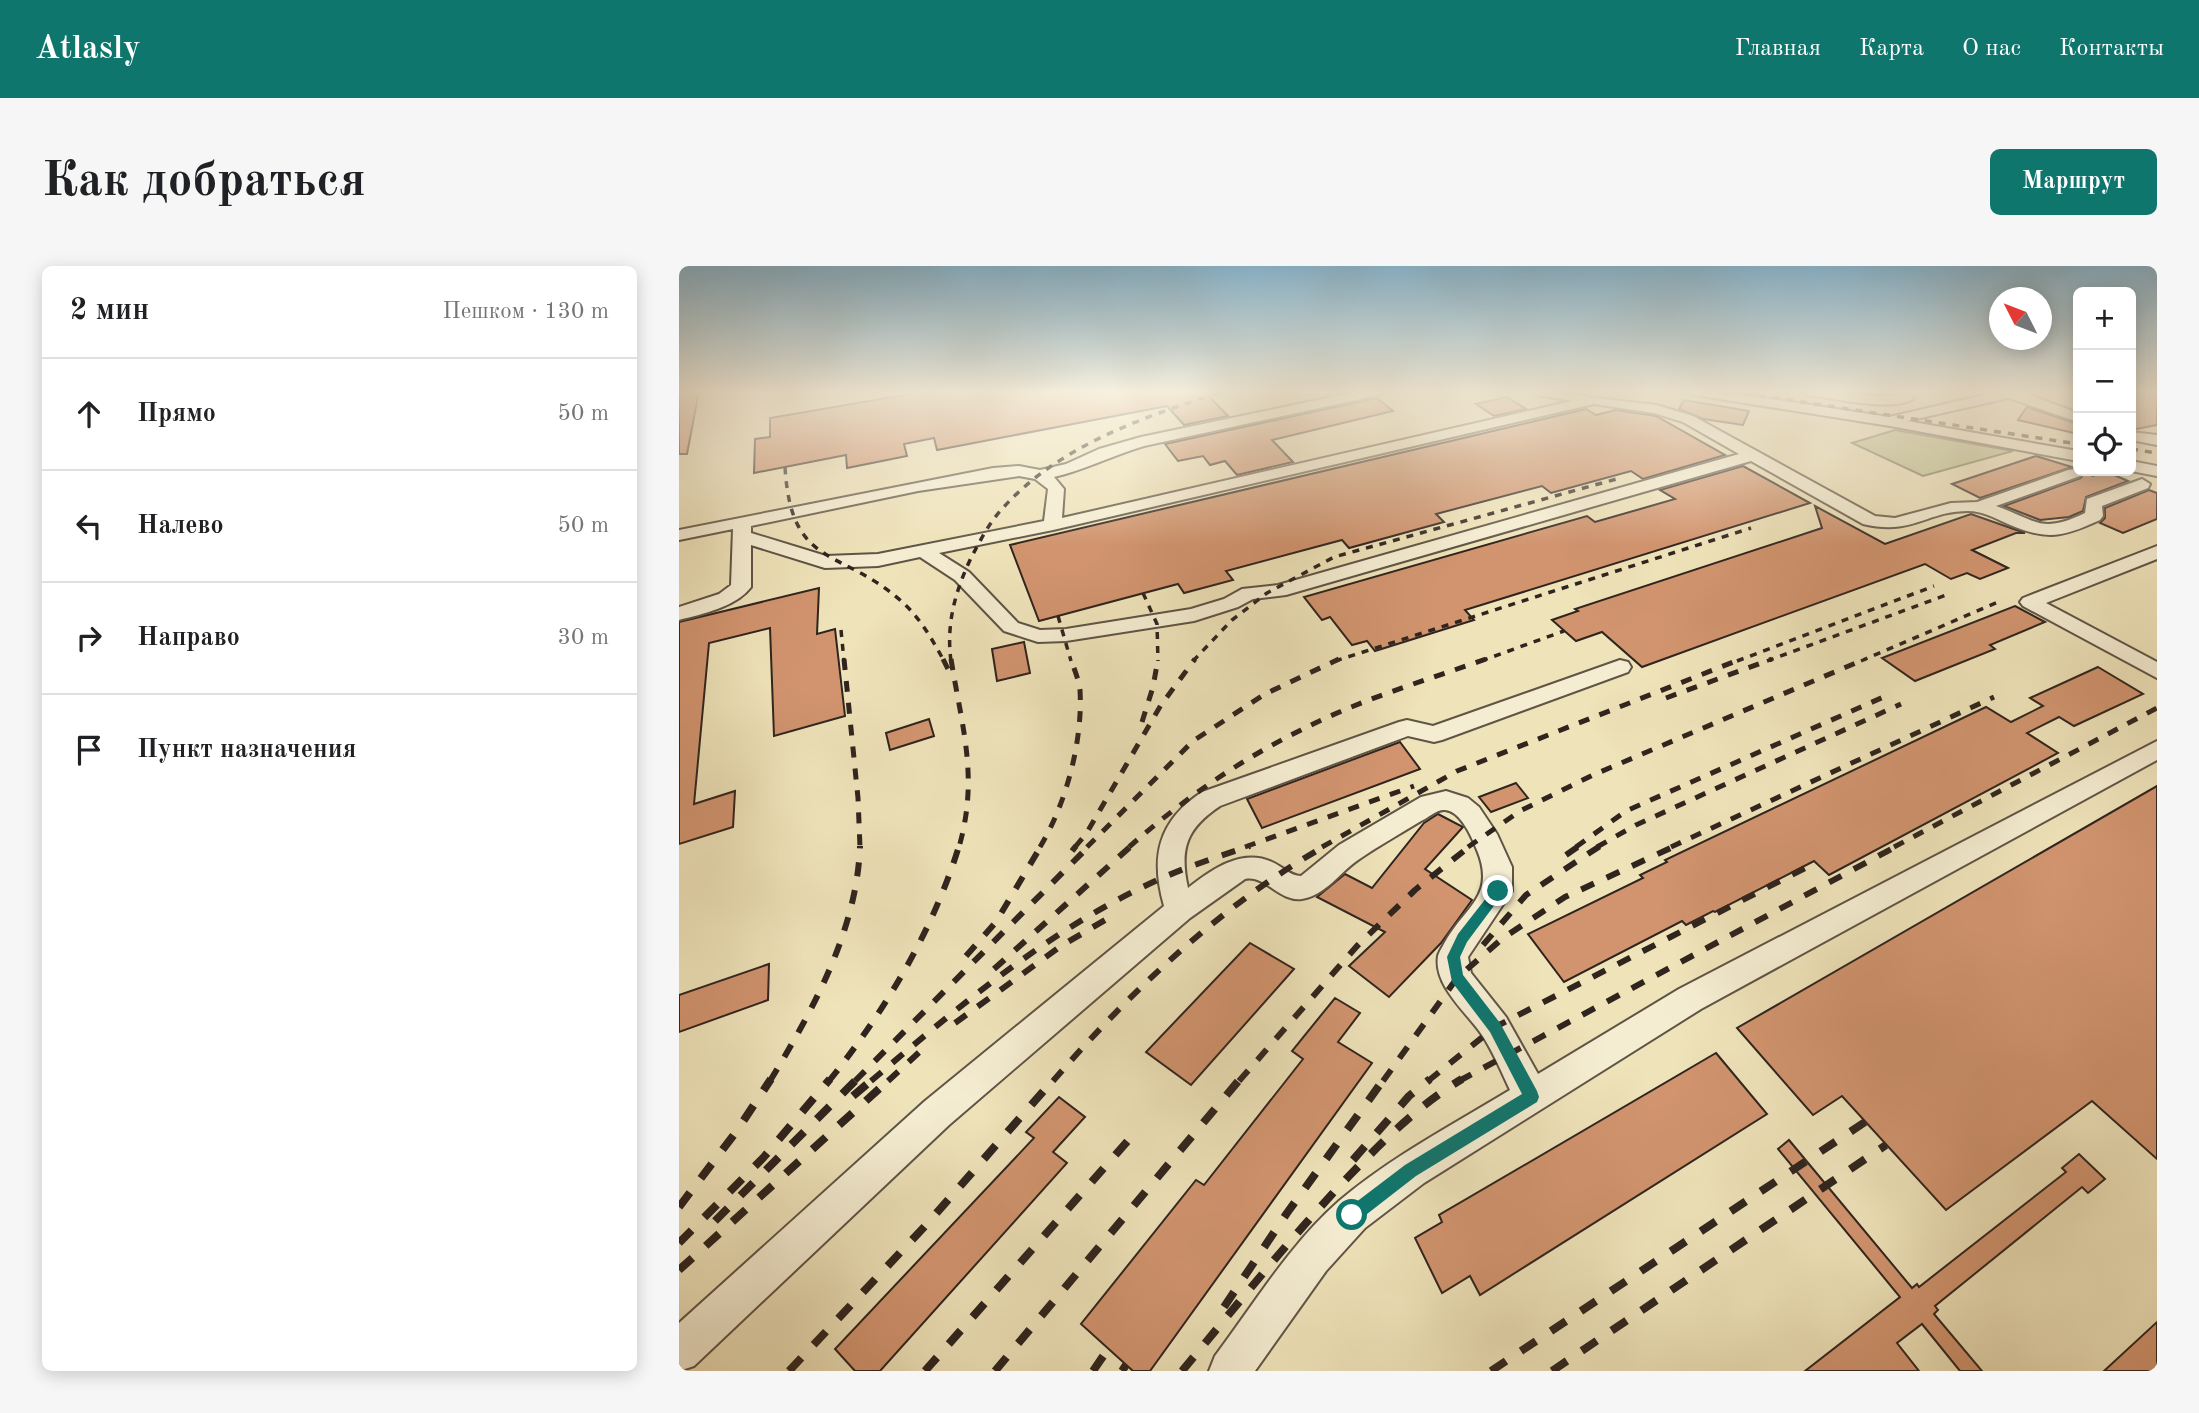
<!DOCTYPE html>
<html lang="ru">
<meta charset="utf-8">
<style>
:root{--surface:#fff;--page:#f6f6f6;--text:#202124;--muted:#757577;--line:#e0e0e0;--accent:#0f766e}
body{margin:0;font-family:"Old Standard TT",serif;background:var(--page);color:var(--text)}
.controls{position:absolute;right:21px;top:21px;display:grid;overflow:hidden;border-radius:10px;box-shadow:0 4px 18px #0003}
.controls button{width:63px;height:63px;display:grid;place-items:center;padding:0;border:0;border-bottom:2px solid var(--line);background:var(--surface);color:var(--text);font:35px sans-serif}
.compass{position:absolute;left:1310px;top:21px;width:63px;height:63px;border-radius:50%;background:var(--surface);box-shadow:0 4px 18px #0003;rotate:312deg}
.stop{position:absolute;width:21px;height:21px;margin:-16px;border:5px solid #0f766e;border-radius:50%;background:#fff}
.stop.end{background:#0f766e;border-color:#fff;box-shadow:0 2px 7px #0008}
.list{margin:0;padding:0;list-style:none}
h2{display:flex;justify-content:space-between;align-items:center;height:91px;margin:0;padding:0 28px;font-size:30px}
h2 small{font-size:23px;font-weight:400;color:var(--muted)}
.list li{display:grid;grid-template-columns:46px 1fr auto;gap:21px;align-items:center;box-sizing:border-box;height:112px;padding:0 28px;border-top:2px solid var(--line)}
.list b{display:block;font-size:26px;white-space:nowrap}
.list em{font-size:23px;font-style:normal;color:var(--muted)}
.icon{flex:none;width:38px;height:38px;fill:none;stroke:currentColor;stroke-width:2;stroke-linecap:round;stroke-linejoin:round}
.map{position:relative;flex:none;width:1478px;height:1105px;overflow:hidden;border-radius:10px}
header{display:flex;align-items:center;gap:42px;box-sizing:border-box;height:98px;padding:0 35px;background:var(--accent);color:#fff}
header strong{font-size:33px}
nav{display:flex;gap:38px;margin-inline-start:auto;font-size:24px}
.intro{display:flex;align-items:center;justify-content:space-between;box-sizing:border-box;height:168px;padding:0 42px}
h1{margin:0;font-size:49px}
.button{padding:18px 32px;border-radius:10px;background:var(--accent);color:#fff;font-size:24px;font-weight:700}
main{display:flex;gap:42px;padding:0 42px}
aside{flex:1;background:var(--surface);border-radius:10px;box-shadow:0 4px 18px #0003}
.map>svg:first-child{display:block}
.green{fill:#bec38c;stroke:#767455;stroke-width:2}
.building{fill:#d1946f;stroke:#2f241e;stroke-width:2}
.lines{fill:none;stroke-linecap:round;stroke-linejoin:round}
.minor-casing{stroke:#5f5445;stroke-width:4}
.minor{fill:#f5edd2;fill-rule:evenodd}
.rail-far3{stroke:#2f241e;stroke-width:3.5;stroke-dasharray:7 7;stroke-linecap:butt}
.rail-far2{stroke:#2f241e;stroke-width:5;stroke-dasharray:11 11;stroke-linecap:butt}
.rail-far1{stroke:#2f241e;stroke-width:6;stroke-dasharray:14 14;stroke-linecap:butt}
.rail{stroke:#2f241e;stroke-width:8;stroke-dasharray:18 18;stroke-linecap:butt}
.route{fill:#0f766e}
</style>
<header>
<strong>Atlasly</strong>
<nav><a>Главная</a><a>Карта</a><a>О нас</a><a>Контакты</a></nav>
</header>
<div class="intro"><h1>Как добраться</h1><a class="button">Маршрут</a></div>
<main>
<aside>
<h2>2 мин<small>Пешком · 130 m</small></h2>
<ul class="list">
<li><svg class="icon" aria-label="ahead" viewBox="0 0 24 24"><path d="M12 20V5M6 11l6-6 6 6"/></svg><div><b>Прямо</b></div><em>50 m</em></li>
<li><svg class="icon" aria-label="left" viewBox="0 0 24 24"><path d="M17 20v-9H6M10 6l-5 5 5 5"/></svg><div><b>Налево</b></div><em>50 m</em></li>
<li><svg class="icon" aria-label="right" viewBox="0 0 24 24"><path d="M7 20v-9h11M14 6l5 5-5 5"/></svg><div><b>Направо</b></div><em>30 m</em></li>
<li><svg class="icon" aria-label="arrive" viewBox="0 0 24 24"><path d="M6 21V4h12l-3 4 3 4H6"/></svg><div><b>Пункт назначения</b></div></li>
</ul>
</aside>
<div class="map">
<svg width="1478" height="1105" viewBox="0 0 1478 1105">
<rect width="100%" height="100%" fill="#efe3ba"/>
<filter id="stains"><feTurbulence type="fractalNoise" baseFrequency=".00286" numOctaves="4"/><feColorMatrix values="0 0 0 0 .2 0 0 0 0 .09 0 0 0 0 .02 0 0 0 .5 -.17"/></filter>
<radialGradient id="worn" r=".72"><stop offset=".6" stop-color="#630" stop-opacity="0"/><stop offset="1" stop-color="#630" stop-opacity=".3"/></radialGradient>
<!-- green -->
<path class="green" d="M1216 164 1334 185 1244 210 1173 177Z"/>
<!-- building -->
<g class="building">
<path d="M0 125H20L8 188H0Z"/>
<path d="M248 125H525L549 150 505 159 488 140 258 184 255 172 225 178 228 190 168 202 167 189 75 207 76 173 91 171V152Z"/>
<path d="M1469 125H1478V159L1452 164V129Z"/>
<path d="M828 131 847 143 815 150 797 138Z"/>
<path d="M698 132 714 145 593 174 614 196 558 209 546 195 531 199 524 190 499 195 486 178Z"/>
<path d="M1005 134 1070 145 1064 159 1024 153 1000 143Z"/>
<path d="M1348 141 1399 158V168L1339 154Z"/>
<path d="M907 143 917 149 937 144 977 150 1046 189 964 213 952 205 872 227 863 220 757 248 765 256 670 282 663 274 547 305 554 314 505 327 499 318 360 355 331 279Z"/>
<path d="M1357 190 1393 201 1301 232 1273 218Z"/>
<path d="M1064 200 1131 237 786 344 795 354 696 385 688 375 673 379 651 351 643 354 625 331 908 250 916 256 996 233 981 224Z"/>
<path d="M1426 205 1449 215 1407 231 1404 245 1390 251 1361 254 1325 240 1402 212 1405 206 1414 210Z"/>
<path d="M1470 224 1478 227V253L1444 267 1421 257 1426 252V242Z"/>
<path d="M1136 240 1206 278 1292 248 1346 267H1337L1293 284 1329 302 1301 313 1288 307 1272 313 1246 298 963 401 923 366 897 375 873 354 899 345 896 343 1143 262Z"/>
<path d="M140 322 138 368 156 363 166 450 95 470 91 362 30 377 15 538 56 525 54 561 0 578V356Z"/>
<path d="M1336 340 1366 356 1311 379 1316 383 1236 415 1203 392Z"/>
<path d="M345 376 351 407 318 415 313 383Z"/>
<path d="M1419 401 1464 428 1395 460 1380 451 1348 467 1379 487 1150 609 1135 595 1036 646 1034 645 1007 659 1003 655 885 716 849 668 964 612 961 609 988 596 986 594 1307 441 1332 456 1364 440 1351 432Z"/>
<path d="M250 453 255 470 211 484 207 467Z"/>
<path d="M721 476 741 503 583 562 568 533Z"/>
<path d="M837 517 849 532 812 546 800 531Z"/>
<path d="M1478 520V893L1413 835 1267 944 1163 830 1134 849 1058 762Z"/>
<path d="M759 548 784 561 746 603 793 634 762 677 710 731 670 700 706 666 638 631 666 608 693 622 745 557Z"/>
<path d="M571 677 615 703 512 819 467 786Z"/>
<path d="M90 698 89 734 0 766V729Z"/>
<path d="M656 732 681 747 659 776 693 797 471 1105H454L402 1058 517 914 525 919 624 793 613 785Z"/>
<path d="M1037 787 1088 848 801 1029 791 1010 763 1027 736 972 763 956 760 949Z"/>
<path d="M380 831 406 851 374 886 388 897 201 1105H176L156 1083 355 872 347 866Z"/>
<path d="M1110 874 1233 1022 1238 1018 1240 1021 1387 906 1383 902 1400 888 1426 913 1409 927 1403 921 1256 1040 1259 1044 1255 1048 1303 1105H1281L1243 1058 1218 1077 1240 1105H1126L1221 1031 1099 883Z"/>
<path d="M1478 1056V1105H1425Z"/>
</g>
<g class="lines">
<defs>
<g id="minor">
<path d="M681 125H707L700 129 465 180C434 189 406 204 375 211L385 223 383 252 893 135 859 129 852 125H885L909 131 977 139 1014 150 1196 250 1216 252 1272 237 1298 236 1389 204 1399 203 1403 207 1401 210 1317 240C1359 255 1362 268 1406 247L1408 233 1463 213 1471 218 1469 222 1423 240 1424 250 1421 254C1384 271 1368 275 1329 258 1316 252 1303 245 1289 245 1247 245 1234 270 1184 258L1072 195 607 329 574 333 559 341 515 355 387 375 359 376 325 365 276 314 241 291 199 300 146 302 72 279V321C57 341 23 348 0 354V341L40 328 52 319 54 263 0 274V264L314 202 340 200 361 204 387 198 420 183 462 171ZM915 138 975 147 1004 156 1060 188 599 319 563 323 545 333 512 343 387 363 361 364 339 357 290 306 260 287 374 264ZM340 210 356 213 369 223 365 255 199 288 147 290 72 267V260L239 225Z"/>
<path d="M1008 125H1041L1210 151 1322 125H1348L1346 127 1399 147V156L1330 132 1228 155 1399 185V195L1211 160 1015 129Z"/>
<path d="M1122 125H1159L1195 130 1228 128 1235 132C1217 147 1152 132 1129 129Z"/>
<path d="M1452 166 1478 169V179L1452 174Z"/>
<path d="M1452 195 1478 200V210L1452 205Z"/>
<path d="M1478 280V293L1367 337 1478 396V412L1344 340 1341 336 1344 332Z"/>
<path d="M941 394 949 396 952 401 949 406 763 474 755 476 729 470 541 540C508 562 500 582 509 622 533 603 563 582 593 596 603 600 611 610 622 610L660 579 742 531 767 525 789 532 800 541 818 568 833 601V625L789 691 792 707 827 751 859 808 1000 723 1478 475V494L1022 743 745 917 686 962 647 1005 576 1105H530L536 1090C575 1038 611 978 660 935 712 891 773 859 831 824 823 807 815 788 805 772 791 749 754 721 759 690 760 686 764 680 766 676 787 639 817 630 798 584 793 572 782 545 766 544 758 543 749 552 742 555 721 568 699 580 679 594 660 607 647 629 623 633 600 636 587 609 566 613L511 652 270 859 15 1100 0 1105V1057L246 835 485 640C471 591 479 555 523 526L720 456 728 454 754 460Z"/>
</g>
</defs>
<!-- minor casing -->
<use href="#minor" class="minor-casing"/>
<!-- minor -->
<use href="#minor" class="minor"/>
<!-- rail-far3 -->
<g class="rail-far3">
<path d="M1052 125 1399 178"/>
<path d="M1452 183 1478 187"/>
<path d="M106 201C112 303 160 281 221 334 240 350 253 373 265 395"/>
<path d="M464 327 478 358 479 395"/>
<path d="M379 350 392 395"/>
<path d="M162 364 165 395"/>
<path d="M272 395C267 358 276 326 292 292 301 275 310 257 323 243 380 179 467 150 546 125"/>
<path d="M514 395 553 354 588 327 655 291 941 212"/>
<path d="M656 395 1072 262"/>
<path d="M802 395 885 365"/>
<path d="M1058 395 1255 320"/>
<path d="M1088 395 1270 328"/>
<path d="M1182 395 1319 336"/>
</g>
<!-- rail-far2 -->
<g class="rail-far2">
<path d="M165 393 179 532 181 581"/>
<path d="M264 393 269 403"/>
<path d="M272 393C283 462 300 511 280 581"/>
<path d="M987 432 1093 393"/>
<path d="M463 456 474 421 479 393"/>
<path d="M361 581C387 538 404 475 401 424 400 414 395 403 392 393"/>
<path d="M396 581 407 568 482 439 516 393"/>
<path d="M408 581 514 475 586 428 660 393"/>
<path d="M450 581C502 535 559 495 622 464 680 434 745 415 807 393"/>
<path d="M566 581 735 520"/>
<path d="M643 581 778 505 1062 393"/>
<path d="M789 581 841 545 914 509 1186 393"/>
<path d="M897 581 947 545 1209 429"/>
<path d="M918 581 957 559 1222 438"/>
<path d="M992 581 1315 431"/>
<path d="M1215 581 1478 442"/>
</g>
<!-- rail-far1 -->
<g class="rail-far1">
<path d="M393 585 397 580"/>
<path d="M887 589 900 580"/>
<path d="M804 679 847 629 921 580"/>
<path d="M287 690 317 656 362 580"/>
<path d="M315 703 452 580"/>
<path d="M276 757 382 680 426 654"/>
<path d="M91 815C134 744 178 664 181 580"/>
<path d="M150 815C206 745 254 665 280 580"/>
<path d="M176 815 410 580"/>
<path d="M192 815C285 736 378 657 490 609 516 598 544 589 571 580"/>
<path d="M209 815 246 781"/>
<path d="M374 815C452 725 542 639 646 580"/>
<path d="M560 815 678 680 736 624 791 580"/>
<path d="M704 815 778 712 824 672 886 631 996 580"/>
<path d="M749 815 816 761 1132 599"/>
<path d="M780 815 1218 580"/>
</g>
<!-- rail -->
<g class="rail">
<path d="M174 830 194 813"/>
<path d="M674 894 730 830 751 813"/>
<path d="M0 941 57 866 92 813"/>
<path d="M36 955 178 813"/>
<path d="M0 977 84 892 151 813"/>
<path d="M0 1004 211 813"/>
<path d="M545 1041 608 947 705 813"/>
<path d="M110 1105 247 959 375 813"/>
<path d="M246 1105 454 869"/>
<path d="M316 1105 561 813"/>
<path d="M414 1105 429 1083"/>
<path d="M443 1105 447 1099"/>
<path d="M503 1105C558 1039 611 972 670 910 704 875 741 838 783 813"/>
<path d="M812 1105 1186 856"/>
<path d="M873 1105 1207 879"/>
</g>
</g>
<!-- sky -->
<linearGradient id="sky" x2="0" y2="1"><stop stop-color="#89b8d2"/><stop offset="0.45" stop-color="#f8f2e0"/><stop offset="1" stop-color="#f8f2e0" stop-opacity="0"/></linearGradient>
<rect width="1478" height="280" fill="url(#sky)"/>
<!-- route -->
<path class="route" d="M819 620 823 622V629L788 676 781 691 784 709 821 757 858 825 860 831 858 836 737 910 679 955 673 957 668 955 665 949 668 943 726 899 843 828 811 766 773 716 768 691 779 668 815 622Z"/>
<rect width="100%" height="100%" filter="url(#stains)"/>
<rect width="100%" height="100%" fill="url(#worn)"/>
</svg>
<div class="controls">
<button>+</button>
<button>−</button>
<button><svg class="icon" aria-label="locate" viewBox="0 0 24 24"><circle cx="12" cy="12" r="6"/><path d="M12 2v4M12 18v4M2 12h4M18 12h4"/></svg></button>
</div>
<svg class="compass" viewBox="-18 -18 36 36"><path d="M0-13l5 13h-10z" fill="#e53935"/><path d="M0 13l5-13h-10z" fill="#757577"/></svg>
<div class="stop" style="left:673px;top:949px"></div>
<div class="stop end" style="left:819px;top:625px"></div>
</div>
</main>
